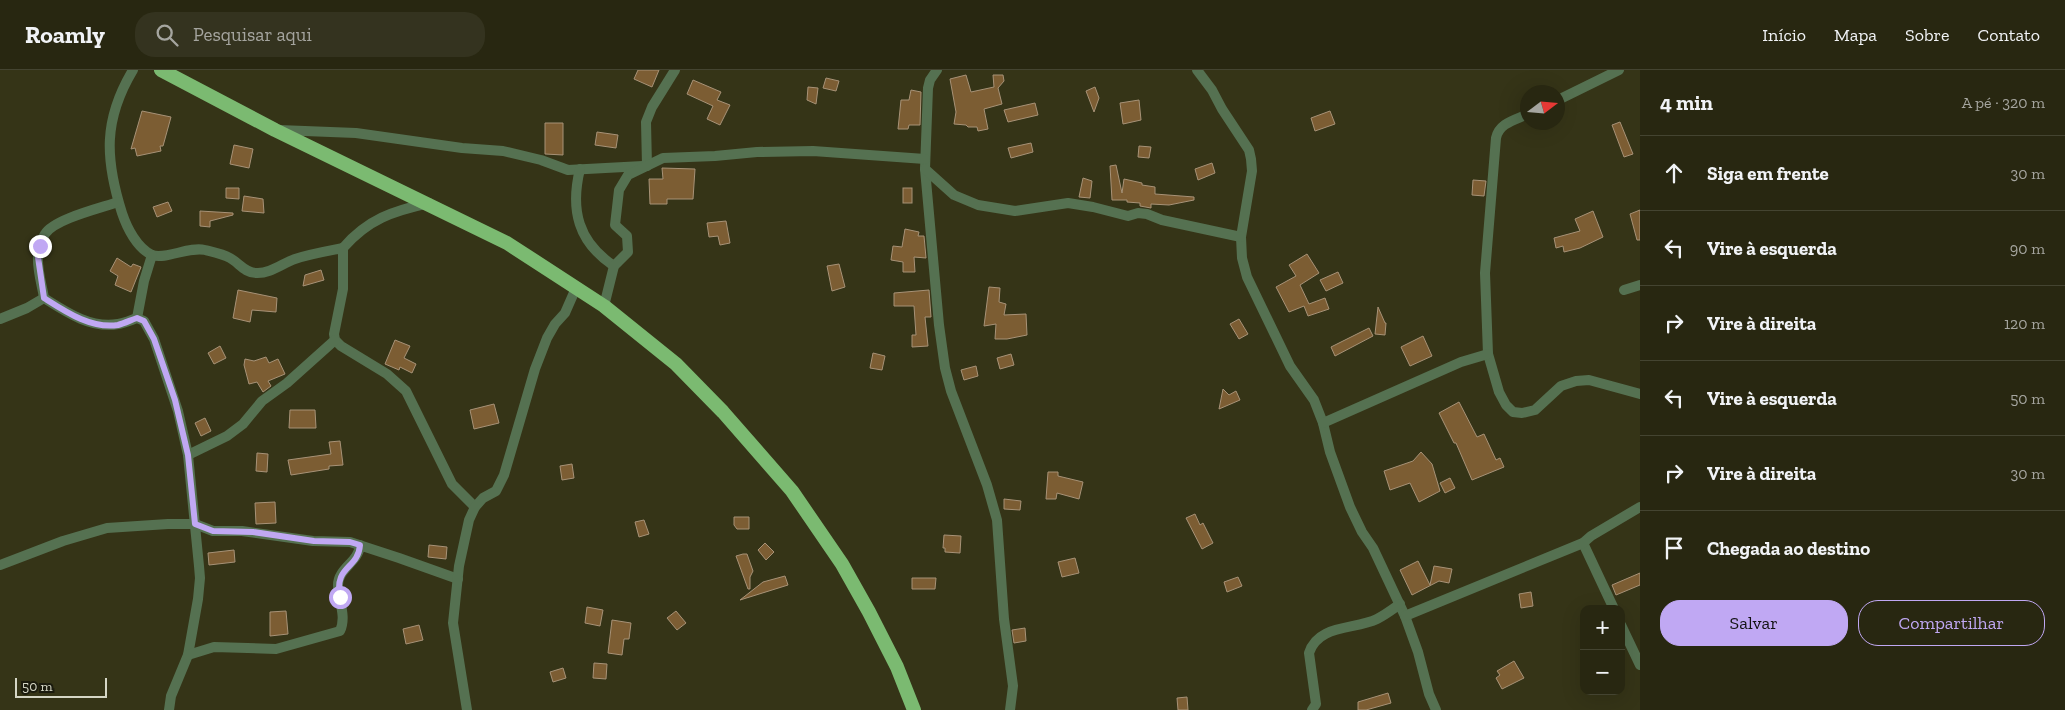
<!DOCTYPE html>
<html lang="pt">
<meta charset="utf-8">
<style>
:root{--surface:#282711;--page:#34331f;--text:#f1f3f6;--muted:#a5a59f;--line:#444431;--accent:#c0a8f3}
body{margin:0;font-family:"Zilla Slab",serif;background:var(--page);color:var(--text)}
.controls{position:absolute;right:15px;bottom:15px;display:grid;overflow:hidden;border-radius:10px;box-shadow:0 5px 20px #0002}
.controls button{width:45px;height:45px;display:grid;place-items:center;padding:0;border:0;border-bottom:1px solid var(--line);background:var(--surface);color:var(--text);font:25px sans-serif}
.compass{position:absolute;left:1520px;top:15px;width:45px;height:45px;border-radius:50%;background:var(--surface);box-shadow:0 5px 20px #0002;rotate:74deg}
.scale{position:absolute;left:15px;bottom:12px;width:92px;box-sizing:border-box;padding-left:5px;border:2px solid #d5d6c5;border-top:0;font-size:14px;line-height:18px;white-space:nowrap;color:#d5d6c5;-webkit-text-stroke:4px #1b1b0e;paint-order:stroke}
.stop{position:absolute;width:15px;height:15px;margin:-11px;border:4px solid #c0a8f3;border-radius:50%;background:#fff}
.stop.end{background:#c0a8f3;border-color:#fff;box-shadow:0 1px 5px #0008}
.list{margin:0;padding:0;list-style:none}
h2{display:flex;justify-content:space-between;align-items:center;height:65px;margin:0;padding:0 20px;font-size:21px}
h2 small{font-size:16px;font-weight:400;color:var(--muted)}
.list li{display:grid;grid-template-columns:32px 1fr auto;gap:15px;align-items:center;box-sizing:border-box;height:75px;padding:0 20px;border-top:1px solid var(--line)}
.list b{display:block;font-size:19px;white-space:nowrap}
.list em{font-size:16px;font-style:normal;color:var(--muted)}
.actions{display:flex;gap:10px;padding:15px 20px}
.actions a{flex:1;padding:11px 0;border:1px solid var(--accent);border-radius:20px;text-align:center;font-size:18px;color:var(--accent)}
.actions .main{background:var(--accent);color:#111}
.icon{flex:none;width:28px;height:28px;fill:none;stroke:currentColor;stroke-width:2;stroke-linecap:round;stroke-linejoin:round}
.map{position:relative;flex:none;width:1640px;height:640px;overflow:hidden}
header{display:flex;align-items:center;gap:30px;box-sizing:border-box;height:70px;padding:0 25px;background:var(--surface);border-bottom:1px solid var(--line)}
header strong{font-size:24px}
nav{display:flex;gap:28px;margin-inline-start:auto;font-size:18px}
.search{width:350px;height:45px;background:var(--page);display:flex;align-items:center;gap:12px;box-sizing:border-box;padding:0 18px;border-radius:20px;color:var(--muted);font-size:19px}
main{display:flex}
aside{flex:1;background:var(--surface)}
.map>svg:first-child{display:block}
.building{fill:#7c5d33;stroke:#a79277}
.lines{fill:none;stroke-linecap:round;stroke-linejoin:round}
.minor{stroke:#557151;stroke-width:10}
.trunk{stroke:#7bba71;stroke-width:14}
.route{stroke:#c0a8f3;stroke-width:6}
</style>
<header>
<strong>Roamly</strong>
<div class="search"><svg class="icon" aria-label="search" viewBox="0 0 24 24"><circle cx="10" cy="10" r="6"/><path d="M15 15l6 6"/></svg>Pesquisar aqui</div>
<nav><a>Início</a><a>Mapa</a><a>Sobre</a><a>Contato</a></nav>
</header>
<main>
<div class="map">
<svg width="1640" height="640" viewBox="0 0 1640 640">
<rect width="100%" height="100%" fill="#353417"/>
<!-- building -->
<g class="building">
<path d="M638 0H659L652 17 634 9Z"/>
<path d="M966 5 971 22 994 17 993 5H1003L1004 11 998 18 1002 34 984 39 988 59 978 61 977 57H968L966 55 954 54 956 42 950 9Z"/>
<path d="M826 8 839 11 836 21 823 18Z"/>
<path d="M693 10 721 22 717 30 730 35 720 55 707 49 713 36 687 24Z"/>
<path d="M808 17 818 18 816 34 807 30Z"/>
<path d="M1095 17 1099 28 1094 42 1086 21Z"/>
<path d="M911 20 921 22 920 55H909L908 59H898L901 30H909Z"/>
<path d="M1139 30 1141 50 1123 54 1120 33Z"/>
<path d="M1035 33 1038 45 1008 52 1004 40Z"/>
<path d="M142 41 171 47 163 76H160L161 81 137 86 135 78 131 79Z"/>
<path d="M1330 41 1335 54 1315 61 1311 48Z"/>
<path d="M1620 52 1633 84 1624 87 1612 55Z"/>
<path d="M545 53H563V85L545 84Z"/>
<path d="M597 62 618 65 616 78 595 75Z"/>
<path d="M1031 73 1033 82 1011 88 1008 78Z"/>
<path d="M234 75 253 79 249 98 230 94Z"/>
<path d="M1139 76 1151 77 1149 88 1138 87Z"/>
<path d="M1212 93 1215 103 1198 110 1195 99Z"/>
<path d="M1116 95 1122 123 1124 109 1142 113V115L1155 117V124L1194 127V130L1169 135 1151 134V138L1140 136V133L1127 132V130H1112L1110 96Z"/>
<path d="M662 98 695 99 693 129H667V134H650L649 109H663Z"/>
<path d="M1083 108 1092 111 1090 128 1079 127Z"/>
<path d="M1473 110 1486 111 1484 126 1472 125Z"/>
<path d="M226 118H239V129L226 128Z"/>
<rect x="903" y="118" width="9" height="15"/>
<path d="M244 126 263 129 264 143 242 141Z"/>
<path d="M168 132 172 141 157 147 153 137Z"/>
<path d="M1640 140V170H1637L1630 144Z"/>
<path d="M200 141 233 143V145L210 151V157L200 156Z"/>
<path d="M1593 141 1603 167 1580 178 1564 182 1563 176 1556 178 1554 168 1580 161 1575 149Z"/>
<path d="M726 151 730 173 720 175 718 166 709 167 707 153Z"/>
<path d="M905 159 919 162 918 166H924L926 188 914 187 915 202H903V192L891 190 893 176 902 177Z"/>
<path d="M1307 184 1319 203 1300 215 1309 234 1325 228 1329 239 1308 246 1304 236 1289 242 1276 217 1296 206 1289 195Z"/>
<path d="M117 188 131 197 133 194 141 197 131 222 115 215 118 206 110 201Z"/>
<path d="M839 194 845 217 832 221 827 196Z"/>
<path d="M321 200 324 210 303 216 305 205Z"/>
<path d="M1338 202 1343 213 1326 221 1320 210Z"/>
<path d="M989 217 1000 218 999 232 1006 234 1004 245 1026 244 1027 265 1007 269H995L996 254 984 256Z"/>
<path d="M238 220 277 228 276 242 252 240 250 252 233 248Z"/>
<path d="M929 220 931 247H925L928 276 912 277V265H916L914 236H894V223Z"/>
<path d="M1378 237 1385 253H1386L1385 265 1375 264Z"/>
<path d="M1239 249 1248 264 1239 269 1230 254Z"/>
<path d="M1369 258 1373 266 1335 286 1331 277Z"/>
<path d="M1423 266 1432 286 1410 296 1401 277Z"/>
<path d="M395 270 410 276 404 288 416 294 412 303 400 297 399 300 385 294Z"/>
<path d="M220 276 226 288 214 294 208 283Z"/>
<path d="M873 283 885 286 882 300 870 298Z"/>
<path d="M1011 284 1014 295 1000 299 997 288Z"/>
<path d="M266 287 269 293 278 289 285 304 268 311 271 316 263 322 257 312 249 314 244 295 245 289 254 291Z"/>
<path d="M976 296 978 306 964 310 961 300Z"/>
<path d="M1223 319 1229 325 1236 321 1240 330 1219 339Z"/>
<path d="M1459 332 1477 367 1484 364 1496 390 1500 388 1504 397 1472 410 1456 373H1454L1439 343Z"/>
<path d="M494 334 499 353 474 359 470 340Z"/>
<path d="M290 340H315L316 358H289Z"/>
<path d="M205 348 211 361 201 366 195 353Z"/>
<path d="M340 371 343 395 329 396V399L291 405 288 390 331 384 329 372Z"/>
<path d="M1421 382 1432 394 1440 421 1419 432 1410 413 1390 420 1384 401 1413 391Z"/>
<path d="M257 383 268 384 267 402 256 401Z"/>
<path d="M572 394 574 408 562 410 560 396Z"/>
<path d="M1048 402H1058V406L1083 412 1079 429 1057 423 1056 429H1046Z"/>
<path d="M1450 408 1455 418 1445 423 1440 413Z"/>
<path d="M1004 429 1021 431 1020 440 1004 439Z"/>
<path d="M275 432 276 453 256 454 255 433Z"/>
<path d="M1195 444 1200 455 1203 453 1213 473 1202 479 1186 448Z"/>
<path d="M734 447H749V459H737L734 455Z"/>
<path d="M644 450 649 464 639 467 635 452Z"/>
<path d="M944 465 961 466 960 483 945 482V478H943Z"/>
<path d="M765 473 774 482 766 490 758 480Z"/>
<path d="M429 475 447 477 446 489 428 487Z"/>
<path d="M234 480 235 492 209 495 208 483Z"/>
<path d="M743 484H747L753 501 750 507V519H748L736 486Z"/>
<path d="M1075 488 1079 503 1062 507 1058 492Z"/>
<path d="M1418 491 1430 515 1434 496 1452 499 1449 513 1439 511 1412 525 1400 500Z"/>
<path d="M1640 503V515L1616 525 1612 515Z"/>
<path d="M785 506 788 515 740 530 763 512Z"/>
<path d="M1238 507 1242 516 1227 522 1224 512Z"/>
<path d="M912 508H936L935 519H912Z"/>
<path d="M1531 522 1533 536 1521 538 1519 524Z"/>
<path d="M587 537 603 540 600 556 585 553Z"/>
<path d="M286 541 288 564 270 566V542Z"/>
<path d="M676 541 686 553 677 560 667 548Z"/>
<path d="M612 550 631 553 629 569H624L622 585 608 583Z"/>
<path d="M419 555 423 570 406 574 403 559Z"/>
<path d="M1025 558 1026 571 1014 573 1012 560Z"/>
<path d="M1514 591 1524 608 1502 619 1496 608 1500 605 1497 601Z"/>
<path d="M594 593 607 594 606 609 593 608Z"/>
<path d="M563 598 566 608 553 612 550 602Z"/>
<path d="M1388 623 1391 633 1366 640H1358V632Z"/>
<path d="M1187 627 1188 640H1178L1177 628Z"/>
</g>
<g class="lines">
<!-- minor -->
<g class="minor">
<path d="M133 0C103 50 105 89 122 143 127 158 137 178 152 185 166 190 189 176 205 180 213 182 223 184 230 188 239 193 245 203 256 203 270 204 283 193 295 189 310 184 328 181 343 178"/>
<path d="M937 0 930 10 928 18 925 99 939 255 945 298 951 321 987 415 997 450 1004 549 1013 616 1010 640"/>
<path d="M1197 0 1212 20 1222 39 1249 80 1251 89 1252 101 1241 167 1242 188 1247 207 1290 296 1314 330 1323 353 1330 382 1350 437 1362 462 1373 478 1405 546 1418 582 1429 624 1436 640"/>
<path d="M1558 30 1619 0"/>
<path d="M1528 44C1515 50 1499 53 1496 68L1485 203 1488 284 1499 322 1506 335 1513 342 1522 343 1535 340 1561 316 1576 311 1589 310 1640 324"/>
<path d="M279 60 356 63 462 78 503 81 541 90 568 100 643 96"/>
<path d="M647 96 646 52 652 37 675 0"/>
<path d="M580 99C570 140 578 172 614 196"/>
<path d="M925 99 954 125 978 135 1015 141 1068 133 1093 137 1128 146 1138 143 1147 144 1162 150 1241 167"/>
<path d="M118 132C101 138 54 149 45 164 41 170 38 179 38 186 37 200 42 215 44 228 66 242 91 259 118 254 125 253 131 250 137 248L144 251 154 269 178 341 188 385 199 496 200 508 198 529 188 585 171 626 169 640"/>
<path d="M429 133C393 141 368 149 343 178V219L334 264 335 270 341 276 387 304 406 321 452 414 475 437"/>
<path d="M1624 220 1640 215"/>
<path d="M604 236 614 196 628 182 627 166 615 155 619 120 628 105 663 88 715 86 757 82 813 81 925 89"/>
<path d="M137 248 144 211 152 185"/>
<path d="M0 249 27 238 44 228"/>
<path d="M1323 353 1461 292 1488 284"/>
<path d="M188 385 227 366 243 354 262 331 287 313 335 270"/>
<path d="M1583 473 1614 539"/>
<path d="M0 495 63 471 107 458 168 454H195L213 461H242L313 471 350 472 399 488 458 509"/>
<path d="M1405 546 1583 473 1591 466 1640 437"/>
<path d="M1621 555 1640 595"/>
<path d="M188 585 214 577 276 579 340 561C347 546 338 530 338 515 338 498 359 492 360 475"/>
<path d="M467 640 453 553 459 496 469 450 475 437 483 428 496 421 504 405 535 299 547 268 555 254 565 243 576 218"/>
<path d="M1312 640 1316 634 1309 583C1318 554 1355 560 1377 549 1385 545 1393 539 1400 534"/>
</g>
<!-- trunk -->
<path class="trunk" d="M161 0 275 60 507 173 604 236 676 294 723 342 792 421 842 494 869 542 897 597 914 640"/>
</g>
<g class="lines">
<!-- route -->
<path class="route" d="M40 176 38 187 44 228C66 242 91 259 118 255 125 253 131 250 137 248L144 251 154 269 175 330 188 385 195 454 213 461 253 462 314 471 350 472 360 475C358 500 334 495 340 527"/>
</g>
</svg>
<div class="controls">
<button>+</button>
<button>−</button>
</div>
<svg class="compass" viewBox="-18 -18 36 36"><path d="M0-13l5 13h-10z" fill="#e53935"/><path d="M0 13l5-13h-10z" fill="#a5a59f"/></svg>
<div class="scale">50 m</div>
<div class="stop" style="left:340px;top:527px"></div>
<div class="stop end" style="left:40px;top:176px"></div>
</div>
<aside>
<h2>4 min<small>A pé · 320 m</small></h2>
<ul class="list">
<li><svg class="icon" aria-label="ahead" viewBox="0 0 24 24"><path d="M12 20V5M6 11l6-6 6 6"/></svg><div><b>Siga em frente</b></div><em>30 m</em></li>
<li><svg class="icon" aria-label="left" viewBox="0 0 24 24"><path d="M17 20v-9H6M10 6l-5 5 5 5"/></svg><div><b>Vire à esquerda</b></div><em>90 m</em></li>
<li><svg class="icon" aria-label="right" viewBox="0 0 24 24"><path d="M7 20v-9h11M14 6l5 5-5 5"/></svg><div><b>Vire à direita</b></div><em>120 m</em></li>
<li><svg class="icon" aria-label="left" viewBox="0 0 24 24"><path d="M17 20v-9H6M10 6l-5 5 5 5"/></svg><div><b>Vire à esquerda</b></div><em>50 m</em></li>
<li><svg class="icon" aria-label="right" viewBox="0 0 24 24"><path d="M7 20v-9h11M14 6l5 5-5 5"/></svg><div><b>Vire à direita</b></div><em>30 m</em></li>
<li><svg class="icon" aria-label="arrive" viewBox="0 0 24 24"><path d="M6 21V4h12l-3 4 3 4H6"/></svg><div><b>Chegada ao destino</b></div></li>
</ul>
<div class="actions"><a class="main">Salvar</a><a>Compartilhar</a></div>
</aside>
</main>
